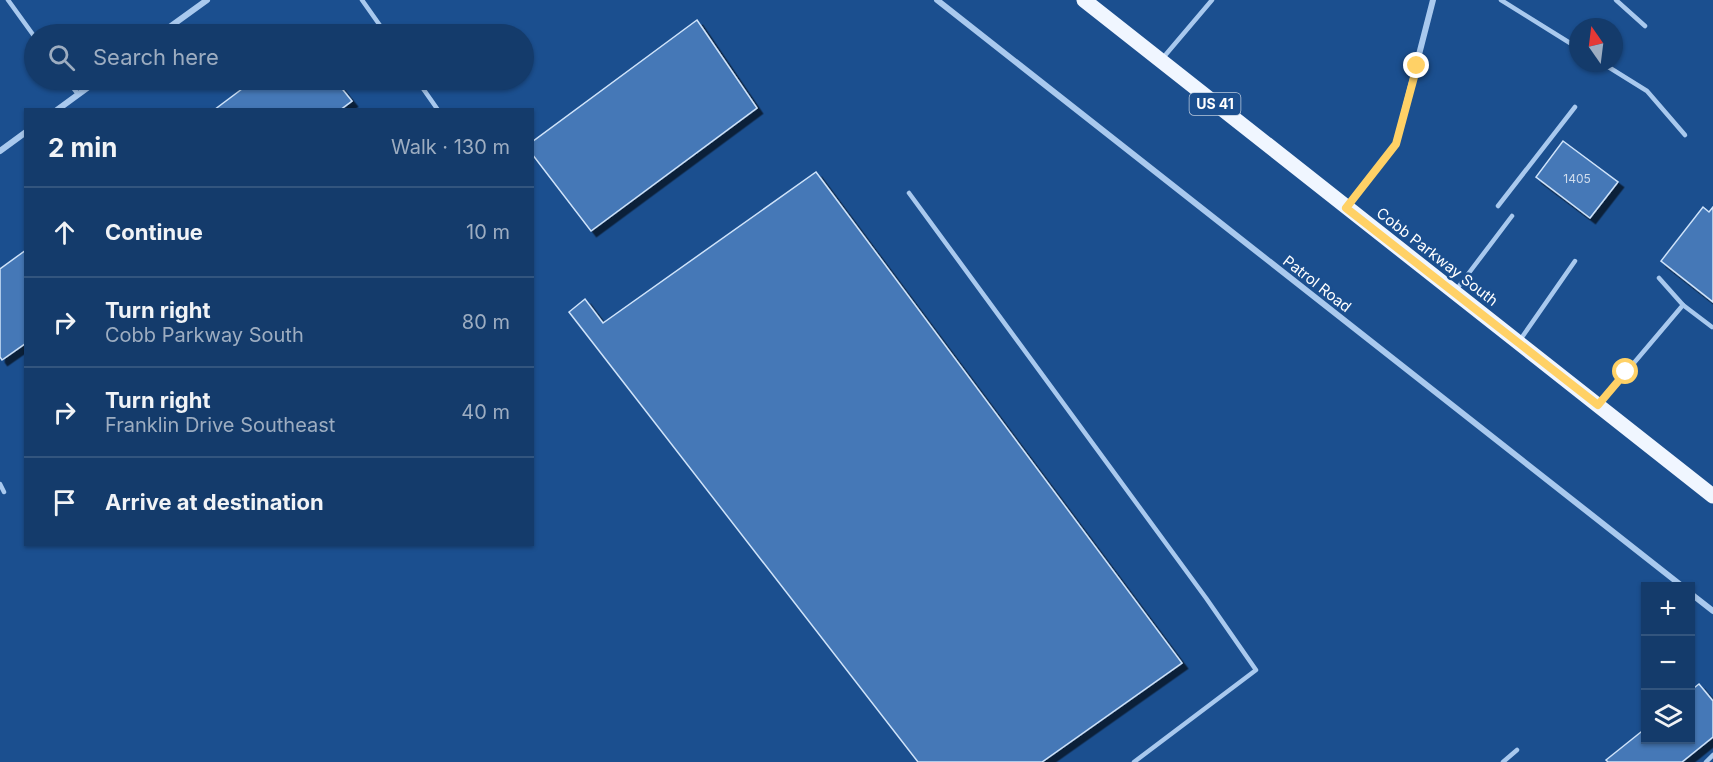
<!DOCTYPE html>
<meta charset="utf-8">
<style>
:root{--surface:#143b6b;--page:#214673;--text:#f1f3f6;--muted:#9dadc1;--line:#33557e}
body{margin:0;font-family:Inter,sans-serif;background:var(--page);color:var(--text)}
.controls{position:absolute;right:18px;bottom:18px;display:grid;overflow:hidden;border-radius:0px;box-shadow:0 2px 4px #0004}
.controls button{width:54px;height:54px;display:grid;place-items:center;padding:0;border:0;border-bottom:2px solid var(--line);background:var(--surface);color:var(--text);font:30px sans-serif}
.compass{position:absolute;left:1569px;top:18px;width:54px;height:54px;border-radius:50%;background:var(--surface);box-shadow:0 2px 4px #0004;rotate:346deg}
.stop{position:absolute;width:18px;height:18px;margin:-14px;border:4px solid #ffd166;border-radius:50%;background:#fff}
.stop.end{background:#ffd166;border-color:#fff;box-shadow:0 2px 6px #0008}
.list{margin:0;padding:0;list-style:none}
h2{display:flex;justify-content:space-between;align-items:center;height:78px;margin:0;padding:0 24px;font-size:26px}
h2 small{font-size:20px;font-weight:400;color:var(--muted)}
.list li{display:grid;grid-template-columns:39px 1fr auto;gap:18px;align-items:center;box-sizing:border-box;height:90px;padding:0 24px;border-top:2px solid var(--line)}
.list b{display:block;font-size:22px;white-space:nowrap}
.list p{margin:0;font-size:20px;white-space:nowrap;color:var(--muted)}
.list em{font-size:20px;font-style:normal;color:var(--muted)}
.icon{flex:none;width:33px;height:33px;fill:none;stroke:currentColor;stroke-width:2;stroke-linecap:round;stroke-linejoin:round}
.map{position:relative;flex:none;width:1713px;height:762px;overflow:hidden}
.search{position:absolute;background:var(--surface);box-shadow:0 2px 4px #0004;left:24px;top:24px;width:510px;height:66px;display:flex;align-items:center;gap:15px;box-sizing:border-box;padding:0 21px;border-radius:33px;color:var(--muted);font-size:22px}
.panel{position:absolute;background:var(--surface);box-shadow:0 2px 4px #0004;left:24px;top:108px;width:510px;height:438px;border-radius:0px}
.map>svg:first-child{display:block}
.building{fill:#4478b7;stroke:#cfe3fa;stroke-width:1.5;filter:url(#shadow)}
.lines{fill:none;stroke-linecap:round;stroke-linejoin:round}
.service{stroke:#a9c9ee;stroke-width:4.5}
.minor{stroke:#a9c9ee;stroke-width:6}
.primary{stroke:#f0f6ff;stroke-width:15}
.route{stroke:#ffd166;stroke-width:8}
.labels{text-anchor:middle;stroke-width:5;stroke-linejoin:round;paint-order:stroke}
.number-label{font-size:12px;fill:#d0dded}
.shield{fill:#1b4f8f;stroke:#bbcadd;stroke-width:1.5}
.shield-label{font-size:14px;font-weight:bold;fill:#fff}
.street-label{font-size:15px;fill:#fff;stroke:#1b4f8f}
</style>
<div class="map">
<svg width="1713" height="762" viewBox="0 0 1713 762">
<defs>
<filter id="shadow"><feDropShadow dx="5.5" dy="5.5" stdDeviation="0" flood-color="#0009"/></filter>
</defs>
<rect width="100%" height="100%" fill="#1b4f8f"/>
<!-- building -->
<g class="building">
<path d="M697 20 757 108 591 231 532 154V142Z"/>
<path d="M254 80H335L352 101 340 110H214Z"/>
<path d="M1563 141 1618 182 1590 218 1536 177Z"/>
<path d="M816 172 1182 663 1042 762H918L569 312 585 299 603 323Z"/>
<path d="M1703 207 1709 212 1713 207V302L1661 261Z"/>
<path d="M26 250V343L2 360 0 357V269Z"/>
<path d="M1699 684 1713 701V737L1682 762H1608L1606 760 1646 728V740H1690V691Z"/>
</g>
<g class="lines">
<!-- service -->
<g class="service">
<path d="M8 0 34 36"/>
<path d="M362 0 386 34"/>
<path d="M1501 0 1578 48"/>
<path d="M1616 0 1645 26"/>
<path d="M1162 59 1212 0"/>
<path d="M1602 63 1647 91 1685 135"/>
<path d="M67 80 78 94"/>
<path d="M417 80 438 110"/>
<path d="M909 193 1206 598 1256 670 1134 762"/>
<path d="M1498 206 1575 107"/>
<path d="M1659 278 1683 305 1712 327"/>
<path d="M1456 290 1512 216"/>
<path d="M1520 340 1575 261"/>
<path d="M1600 403 1683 305"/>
<path d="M0 484 4 492"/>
<path d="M1503 762 1517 750"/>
<path d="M1706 762 1713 755"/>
</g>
<!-- minor -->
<g class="minor">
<path d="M937 0 1682 586"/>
<path d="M160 34 207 0"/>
<path d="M57 110 98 80"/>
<path d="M0 151 26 132"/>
<path d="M1347 206 1396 144 1433 0"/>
<path d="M1690 593 1713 611"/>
</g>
<!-- primary -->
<path class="primary" d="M1084 0 1713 496"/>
</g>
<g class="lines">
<!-- route -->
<path class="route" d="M1417 66 1396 144 1346 208 1598 405 1626 372"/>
</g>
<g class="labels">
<!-- number labels -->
<g class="number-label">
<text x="1577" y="183">1405</text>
</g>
<!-- shield labels -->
<rect class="shield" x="1189.5" y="93" width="51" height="22" rx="4.5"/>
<g class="shield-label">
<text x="1215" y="109">US 41</text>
</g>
<!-- street labels -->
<g class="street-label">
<text transform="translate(1437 257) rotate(38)" y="5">Cobb Parkway South</text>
<text transform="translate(1317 284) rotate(38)" y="5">Patrol Road</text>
</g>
</g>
</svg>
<div class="controls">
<button>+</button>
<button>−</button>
<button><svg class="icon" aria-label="layers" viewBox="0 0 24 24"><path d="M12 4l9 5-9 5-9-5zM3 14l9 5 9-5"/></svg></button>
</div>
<svg class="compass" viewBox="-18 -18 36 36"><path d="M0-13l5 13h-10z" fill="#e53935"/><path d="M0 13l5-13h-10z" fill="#9dadc1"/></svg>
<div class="stop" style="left:1626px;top:372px"></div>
<div class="stop end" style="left:1417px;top:66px"></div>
<div class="search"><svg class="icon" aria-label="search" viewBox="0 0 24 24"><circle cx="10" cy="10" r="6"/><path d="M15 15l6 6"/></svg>Search here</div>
<section class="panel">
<h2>2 min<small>Walk · 130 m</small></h2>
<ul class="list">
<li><svg class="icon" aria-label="ahead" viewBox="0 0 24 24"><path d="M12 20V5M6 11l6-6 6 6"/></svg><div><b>Continue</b></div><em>10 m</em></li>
<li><svg class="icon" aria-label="right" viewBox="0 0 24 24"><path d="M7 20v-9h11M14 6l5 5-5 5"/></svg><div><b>Turn right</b><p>Cobb Parkway South</p></div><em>80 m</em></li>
<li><svg class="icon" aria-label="right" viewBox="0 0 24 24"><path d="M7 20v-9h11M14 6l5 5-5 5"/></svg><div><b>Turn right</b><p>Franklin Drive Southeast</p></div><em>40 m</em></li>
<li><svg class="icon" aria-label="arrive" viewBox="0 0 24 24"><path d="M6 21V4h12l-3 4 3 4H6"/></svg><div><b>Arrive at destination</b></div></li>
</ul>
</section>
</div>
